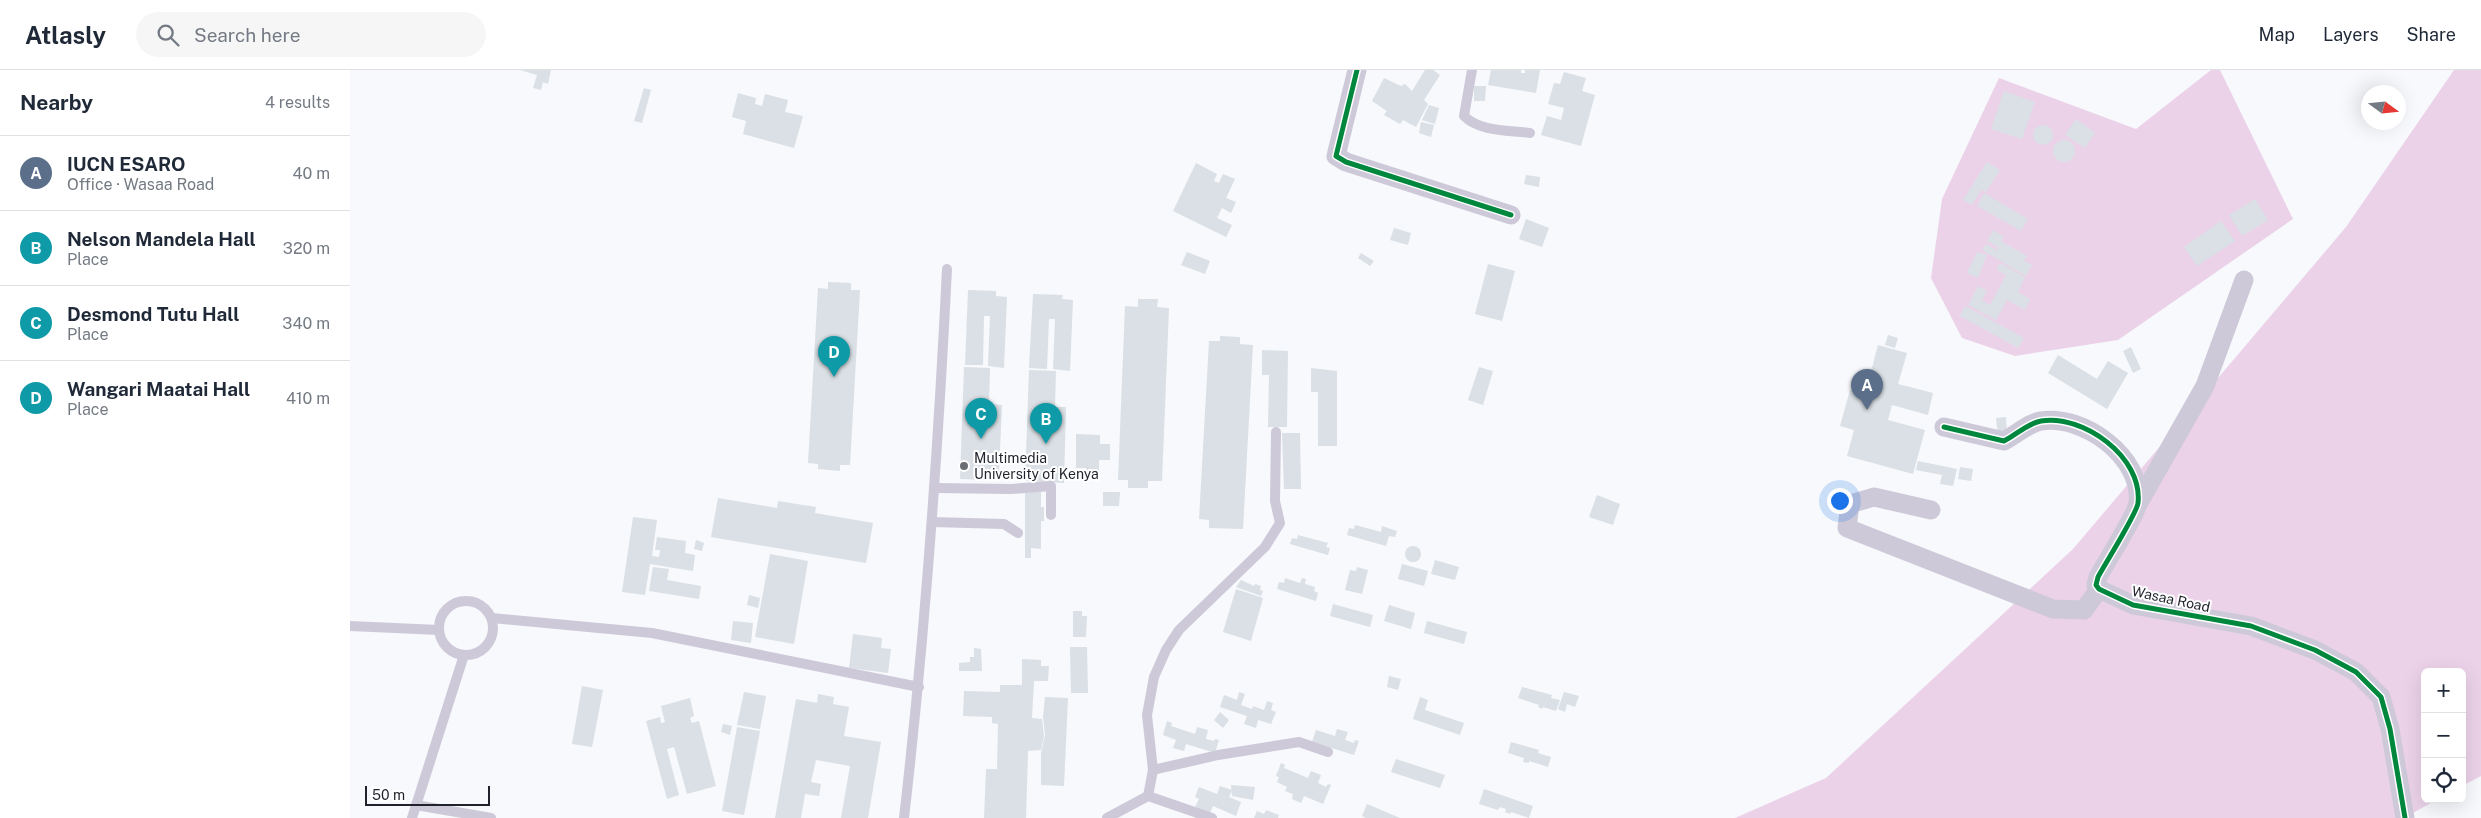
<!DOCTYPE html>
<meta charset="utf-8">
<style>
:root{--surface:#fff;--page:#f6f6f7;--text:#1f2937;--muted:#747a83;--line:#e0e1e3;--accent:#7c3aed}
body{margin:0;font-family:"Public Sans",sans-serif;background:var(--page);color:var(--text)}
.controls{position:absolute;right:15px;bottom:15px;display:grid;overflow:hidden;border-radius:8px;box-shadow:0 5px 20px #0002}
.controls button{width:45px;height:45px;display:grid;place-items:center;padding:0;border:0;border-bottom:1px solid var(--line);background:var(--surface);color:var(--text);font:25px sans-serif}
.compass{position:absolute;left:2011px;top:15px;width:45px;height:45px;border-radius:50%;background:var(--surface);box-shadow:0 5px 20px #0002;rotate:105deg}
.scale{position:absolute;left:15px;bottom:12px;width:125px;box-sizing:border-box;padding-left:5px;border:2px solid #1f222b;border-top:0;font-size:14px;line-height:18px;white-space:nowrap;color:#1f222b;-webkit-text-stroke:4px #fff;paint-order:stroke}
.you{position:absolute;left:1489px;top:430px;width:18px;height:18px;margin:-12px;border:4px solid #fff;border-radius:50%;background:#1a73e8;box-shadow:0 0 0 8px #1a73e833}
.badge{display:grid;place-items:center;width:32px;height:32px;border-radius:50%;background:var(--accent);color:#fff;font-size:16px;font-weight:700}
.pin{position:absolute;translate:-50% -41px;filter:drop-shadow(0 1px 2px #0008)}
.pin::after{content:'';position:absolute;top:26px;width:18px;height:15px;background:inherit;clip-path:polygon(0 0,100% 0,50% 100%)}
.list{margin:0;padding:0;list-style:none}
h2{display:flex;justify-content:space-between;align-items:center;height:65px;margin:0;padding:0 20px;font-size:21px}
h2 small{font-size:16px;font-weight:400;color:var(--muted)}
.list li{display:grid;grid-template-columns:32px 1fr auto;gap:15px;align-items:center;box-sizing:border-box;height:75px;padding:0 20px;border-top:1px solid var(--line)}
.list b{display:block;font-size:19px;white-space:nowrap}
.list p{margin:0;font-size:16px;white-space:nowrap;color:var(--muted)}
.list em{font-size:16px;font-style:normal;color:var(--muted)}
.icon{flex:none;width:28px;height:28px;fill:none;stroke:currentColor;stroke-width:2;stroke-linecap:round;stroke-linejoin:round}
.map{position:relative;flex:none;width:2131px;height:748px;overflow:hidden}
header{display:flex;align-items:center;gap:30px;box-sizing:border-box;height:70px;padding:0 25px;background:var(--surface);border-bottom:1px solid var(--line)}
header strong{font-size:24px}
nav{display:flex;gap:28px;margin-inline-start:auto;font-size:18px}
.search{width:350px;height:45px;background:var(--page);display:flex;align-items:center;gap:12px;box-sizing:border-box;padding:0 18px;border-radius:28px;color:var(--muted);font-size:19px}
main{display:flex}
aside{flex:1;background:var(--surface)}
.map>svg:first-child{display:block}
.green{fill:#ebd2e9}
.building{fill:#dae0e5}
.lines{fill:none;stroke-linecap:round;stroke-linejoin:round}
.service{stroke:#cec9d8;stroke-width:10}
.minor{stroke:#cec9d8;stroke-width:19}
.cycleway-casing{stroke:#fff;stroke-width:8}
.cycleway{stroke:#00873e;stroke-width:5}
.poi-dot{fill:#6b6d74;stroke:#fff;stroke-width:2}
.labels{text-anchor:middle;stroke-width:4;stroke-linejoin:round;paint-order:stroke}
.poi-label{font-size:14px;fill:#1f222b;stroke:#fff;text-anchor:start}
.street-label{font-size:14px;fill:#1f222b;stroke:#fff}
</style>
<header>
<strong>Atlasly</strong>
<div class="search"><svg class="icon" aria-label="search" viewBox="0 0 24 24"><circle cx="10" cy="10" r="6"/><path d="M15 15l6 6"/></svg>Search here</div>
<nav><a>Map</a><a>Layers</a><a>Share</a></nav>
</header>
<main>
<aside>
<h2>Nearby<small>4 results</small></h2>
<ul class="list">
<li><span class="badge" style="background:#5c6f8a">A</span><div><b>IUCN ESARO</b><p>Office · Wasaa Road</p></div><em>40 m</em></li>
<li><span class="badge" style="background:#0f9aa8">B</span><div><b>Nelson Mandela Hall</b><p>Place</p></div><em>320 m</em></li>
<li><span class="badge" style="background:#0f9aa8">C</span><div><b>Desmond Tutu Hall</b><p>Place</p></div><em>340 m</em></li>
<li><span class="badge" style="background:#0f9aa8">D</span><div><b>Wangari Maatai Hall</b><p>Place</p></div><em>410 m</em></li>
</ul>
</aside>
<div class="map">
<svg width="2131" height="748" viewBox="0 0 2131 748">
<rect width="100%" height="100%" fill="#f7f9fc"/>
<!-- green -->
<g class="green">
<path d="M1861 0H1870L1943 149 1768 270 1665 286 1612 268 1581 208 1592 129 1649 8 1786 59Z"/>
<path d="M2104 0H2131V706L2112 716V602H2075V729H2088L2054 748H1385L1476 708 1723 479 1996 157Z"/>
</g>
<!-- building -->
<g class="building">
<path d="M170 0H201L198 14 193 12 191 20 183 18 187 5Z"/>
<path d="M1075 0H1083L1090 5 1074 30 1078 34 1066 57 1053 50 1050 54 1034 45 1037 41 1022 31 1034 8 1051 16 1055 14 1062 21Z"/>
<path d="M1141 0H1171V3H1175V0H1190L1186 23 1138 15Z"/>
<path d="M1214 2 1236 8 1232 21 1245 25 1231 76 1191 65 1197 46 1211 50 1214 38 1198 34 1204 13 1210 14Z"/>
<path d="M1124 16H1136L1135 31H1124Z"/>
<path d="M294 18 301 20 292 53 284 51Z"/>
<path d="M1654 21 1685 32 1672 69 1641 59Z"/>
<path d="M388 23 406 28 405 34 412 36 415 24 438 30 435 42 453 46 444 78 393 64 396 51 382 47Z"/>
<path d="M1079 35 1089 38 1085 54 1072 50Z"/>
<path d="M1726 49 1745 63 1735 78 1715 65Z"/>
<path d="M1071 52 1084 55 1081 67 1069 63Z"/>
<circle cx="1693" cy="65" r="10"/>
<circle cx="1714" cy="81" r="11"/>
<path d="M1637 92 1650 100 1636 122 1631 120 1622 135 1613 130Z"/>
<path d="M846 93 867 104 864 111 869 113 873 104 885 109 876 128 886 132 881 143 872 138 867 148 882 155 876 167 823 141Z"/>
<path d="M1176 105 1190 107 1189 117 1174 114Z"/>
<path d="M1634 123 1678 149 1671 161 1627 136Z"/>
<path d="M1905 129 1918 150 1892 166 1879 145Z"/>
<path d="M1176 149 1199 158 1192 177 1169 169Z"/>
<path d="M1871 151 1885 171 1847 196 1834 177Z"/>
<path d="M1044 158 1061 163 1058 175 1040 170Z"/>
<path d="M1643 160 1654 167 1651 171 1677 186 1674 191 1682 195 1676 206 1632 180 1636 174 1646 180 1648 177 1637 171Z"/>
<path d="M837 182 860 191 855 204 831 195Z"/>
<path d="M1627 182 1637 185 1628 208 1617 203Z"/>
<path d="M1011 183 1024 191 1020 196 1008 188Z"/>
<path d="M1650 193 1675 207 1668 222 1680 229 1675 240 1657 230 1646 250 1618 235 1628 216 1637 221 1632 230 1640 235 1656 205 1647 200Z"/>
<path d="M1138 194 1165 201 1152 251 1125 244Z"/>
<path d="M478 212 501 213V220H510L500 395H490V401L468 399V394L458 393 468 218 478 219Z"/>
<path d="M618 220 646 221V226L657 227 654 298 638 296 640 246H634L633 295H615Z"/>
<path d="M683 224 713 225 712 229 723 230 720 301 703 299 705 249H699L697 299 679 298Z"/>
<path d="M788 229H808L807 237 819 238 812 411H798V418H778V410H768L775 236 788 237Z"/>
<path d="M1615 236 1674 268 1668 278 1610 246Z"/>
<path d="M1538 265 1548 268 1545 278 1535 275Z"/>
<path d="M870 266 890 267V274L903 275 893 459 859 458V450L849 449 859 271H870Z"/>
<path d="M1528 275 1557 283 1548 314 1583 323 1578 345 1542 335 1538 350 1575 360 1563 404 1497 386 1504 360 1490 356 1500 320 1515 324Z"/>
<path d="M1781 277 1791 299 1783 303 1773 281Z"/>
<path d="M912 280 938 281 937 357H918L919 305H912Z"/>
<path d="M1708 285 1747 309 1758 291 1778 303 1757 339 1698 303Z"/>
<path d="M614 297 640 298 639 334 652 335 649 403 636 402V410L610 409Z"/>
<path d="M1129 297 1143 301 1133 335 1118 330Z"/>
<path d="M961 298 987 301V376H968V322H961Z"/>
<path d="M679 300 706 301 705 337H716L714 413 675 411Z"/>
<path d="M1656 347 1657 365 1648 366 1646 348Z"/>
<path d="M932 363H950L951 419H934Z"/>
<path d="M726 364 750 365V374H760V390H749V405L736 404V398H726Z"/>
<path d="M1568 391 1607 399 1603 416 1590 414 1592 405 1566 400Z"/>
<path d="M1610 397 1623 399 1621 411 1608 409Z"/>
<path d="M675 422H691V437H694V451H691V479L681 478V488H675Z"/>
<path d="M753 422H770L769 436H753Z"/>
<path d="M1247 425 1270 434 1263 455 1239 447Z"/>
<path d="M368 428 427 438 428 431 466 437 465 443 523 453 516 493 361 467Z"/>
<path d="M283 447 307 450 302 486 309 487 310 480H305L307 467 336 471 335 483 345 485 343 501 300 494 295 525 272 522Z"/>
<path d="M1005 455 1031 462 1032 456 1047 461 1045 467 1039 466 1036 476 997 465 999 458 1004 459Z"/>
<path d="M948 465 978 473 976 477 980 478 978 485 940 474 942 468 947 469Z"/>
<path d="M346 470 354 473 352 481 344 479Z"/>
<circle cx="1063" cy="484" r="8"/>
<path d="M420 484 458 491 444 574 405 567Z"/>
<path d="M1085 490 1109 497 1105 510 1081 504Z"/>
<path d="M1052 494 1078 501 1074 516 1048 509Z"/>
<path d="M303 497 319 499 317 510 351 516 349 529 299 521Z"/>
<path d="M1007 497 1018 500 1012 524 995 520 1000 500 1006 501Z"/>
<path d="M935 508 950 513 952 508 956 509 955 514 965 517 964 521 968 523 966 531 927 519 929 512 934 513Z"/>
<path d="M891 510 904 516 905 514 911 516 910 520 913 521 911 526 886 517Z"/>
<path d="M886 519 913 528 901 571 873 562Z"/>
<path d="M399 525 410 528 408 538 397 535Z"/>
<path d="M983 534 1023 545 1020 557 980 546Z"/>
<path d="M1039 535 1065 543 1061 559 1034 551Z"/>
<path d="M723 541H732V546H737L736 567H723Z"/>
<path d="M383 551 403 553 401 573 381 570Z"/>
<path d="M1077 551 1117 562 1114 574 1074 563Z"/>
<path d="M503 564 532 568 531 578 541 579 538 603 499 598Z"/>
<path d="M720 577H737L738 623H721Z"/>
<path d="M624 578 631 579 632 601H609V593L620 592V587H624Z"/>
<path d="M672 589 691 590V596H699L698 611H684L682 648 692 649 694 666 691 680 678 681 676 748H634L636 699H647L648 654 642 653V647L613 646 614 621 650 622V615H672Z"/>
<path d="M1039 606 1051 609 1048 620 1037 617Z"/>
<path d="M232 616 253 620 242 677 222 674Z"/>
<path d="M1172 617 1202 625 1201 628 1210 630 1206 641 1193 637 1192 639 1188 637 1189 635 1168 628Z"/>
<path d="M394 622 416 626 410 659 387 655Z"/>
<path d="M889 622 895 624 891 635 902 639 903 636 914 640 917 631 923 633 921 640 926 642 921 654 908 650 906 658 894 654 897 646 870 637 874 625 887 630Z"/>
<path d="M1214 622 1229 626 1225 637 1217 634 1215 642 1208 639Z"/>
<path d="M468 624 484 627 483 634 499 637 494 666 531 672 518 748H491L500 696 466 690 461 712 471 714 469 726 455 724 451 748H425L446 629 467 633Z"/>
<path d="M695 627 718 628 714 716 691 715V683L695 665 693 647Z"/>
<path d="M1070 627 1078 630 1075 640 1114 653 1110 665 1063 649Z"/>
<path d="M340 628 344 646 340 648 342 653 349 651 366 716 337 724 324 677 317 679 329 725 317 729 296 651 310 647 311 653 315 652 311 636Z"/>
<path d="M870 642 879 650 873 658 864 650Z"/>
<path d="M817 651 822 653 821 656 845 664 847 657 858 660 856 669 864 671 865 669 869 670 865 683 836 674 834 681 823 678 826 670 813 665Z"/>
<path d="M373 654 382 656 380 665 371 662Z"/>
<path d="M387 657 410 661 394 745 372 741Z"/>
<path d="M987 659 998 662 995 670 1004 673 1005 670 1009 671 1004 685 962 672 966 660 985 666Z"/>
<path d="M1161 672 1189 680 1188 683 1201 687 1198 697 1179 691V693L1173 692 1174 688 1158 683Z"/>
<path d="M1046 689 1095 705 1090 718 1041 702Z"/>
<path d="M931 693 935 695 934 698 958 708 961 701 971 705 968 713 976 717 978 714 981 715 973 734 954 726 951 733 942 729 943 724 935 721 937 717 927 712 929 707 926 706Z"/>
<path d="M881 715 905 717 903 730 882 726Z"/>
<path d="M870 716 882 720 879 727 891 732 886 746 863 736 860 743 845 737 849 729 845 727 849 717 867 724Z"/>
<path d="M1134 719 1183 736 1179 748 1161 742 1160 744 1155 742 1156 739 1150 737 1148 740 1129 734Z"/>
<path d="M1017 734 1050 748H1016L1012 746Z"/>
<path d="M916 740 929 745 928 748H904L907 741 914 744Z"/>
</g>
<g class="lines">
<!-- service -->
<g class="service">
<path d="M1122 0 1114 46C1130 62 1159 60 1180 63"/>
<path d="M584 418 661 419 701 416V445"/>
<path d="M582 452 654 454 668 463"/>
<circle cx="116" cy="558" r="27"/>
<path d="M142 548 302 563 569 617"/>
<path d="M0 556 89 560"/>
<path d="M803 700 868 685 949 672 978 682"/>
<path d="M798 726 803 700 797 645 804 607 816 580 829 560 915 477 930 453 925 431 926 362"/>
<path d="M66 735 141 748"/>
<path d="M62 748 114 585"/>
<path d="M554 748C575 565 588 383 597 199"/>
<path d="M757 748 798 726 862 748"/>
</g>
<!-- minor -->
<g class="minor">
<path d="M1007 0 986 86 996 92 1161 145"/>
<path d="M1594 357 1654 371C1666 365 1678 353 1691 351 1733 344 1793 387 1788 433 1787 443 1755 494 1748 507L1746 515 1749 519 1783 535 1901 556 1965 580 2006 602 2031 627 2040 659 2055 748"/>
<path d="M1788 434 1855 316 1894 210"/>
<path d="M1581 440 1524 427 1500 434 1497 458 1703 539 1734 540 1749 519"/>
</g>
<defs>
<g id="cycleway">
<path d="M1007 0 986 86 996 92 1161 145"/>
<path d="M1594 357 1654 371C1666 365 1678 353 1691 351 1733 344 1793 387 1788 433 1787 443 1755 494 1748 507L1746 515 1749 519 1783 535 1901 556 1965 580 2006 602 2031 627 2040 659 2055 748"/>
</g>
</defs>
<!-- cycleway casing -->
<use href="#cycleway" class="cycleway-casing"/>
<!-- cycleway -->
<use href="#cycleway" class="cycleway"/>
</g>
<!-- markers -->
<circle class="poi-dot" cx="614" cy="396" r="5"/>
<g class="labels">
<!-- poi labels -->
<g class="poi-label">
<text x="624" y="393">Multimedia<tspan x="624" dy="16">University of Kenya</tspan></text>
</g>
<!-- street labels -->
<g class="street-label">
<text transform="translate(1821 529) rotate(12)" y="5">Wasaa Road</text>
</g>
</g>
</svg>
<div class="controls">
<button>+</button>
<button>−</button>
<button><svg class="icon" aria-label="locate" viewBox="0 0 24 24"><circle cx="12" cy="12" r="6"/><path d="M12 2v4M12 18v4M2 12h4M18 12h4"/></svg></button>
</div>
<svg class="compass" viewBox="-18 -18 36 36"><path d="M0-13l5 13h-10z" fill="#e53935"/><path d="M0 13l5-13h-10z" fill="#747a83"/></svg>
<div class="scale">50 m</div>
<div class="you"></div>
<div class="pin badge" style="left:1517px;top:340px;background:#5c6f8a">A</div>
<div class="pin badge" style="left:696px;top:374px;background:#0f9aa8">B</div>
<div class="pin badge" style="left:631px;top:369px;background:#0f9aa8">C</div>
<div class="pin badge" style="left:484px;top:307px;background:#0f9aa8">D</div>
</div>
</main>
